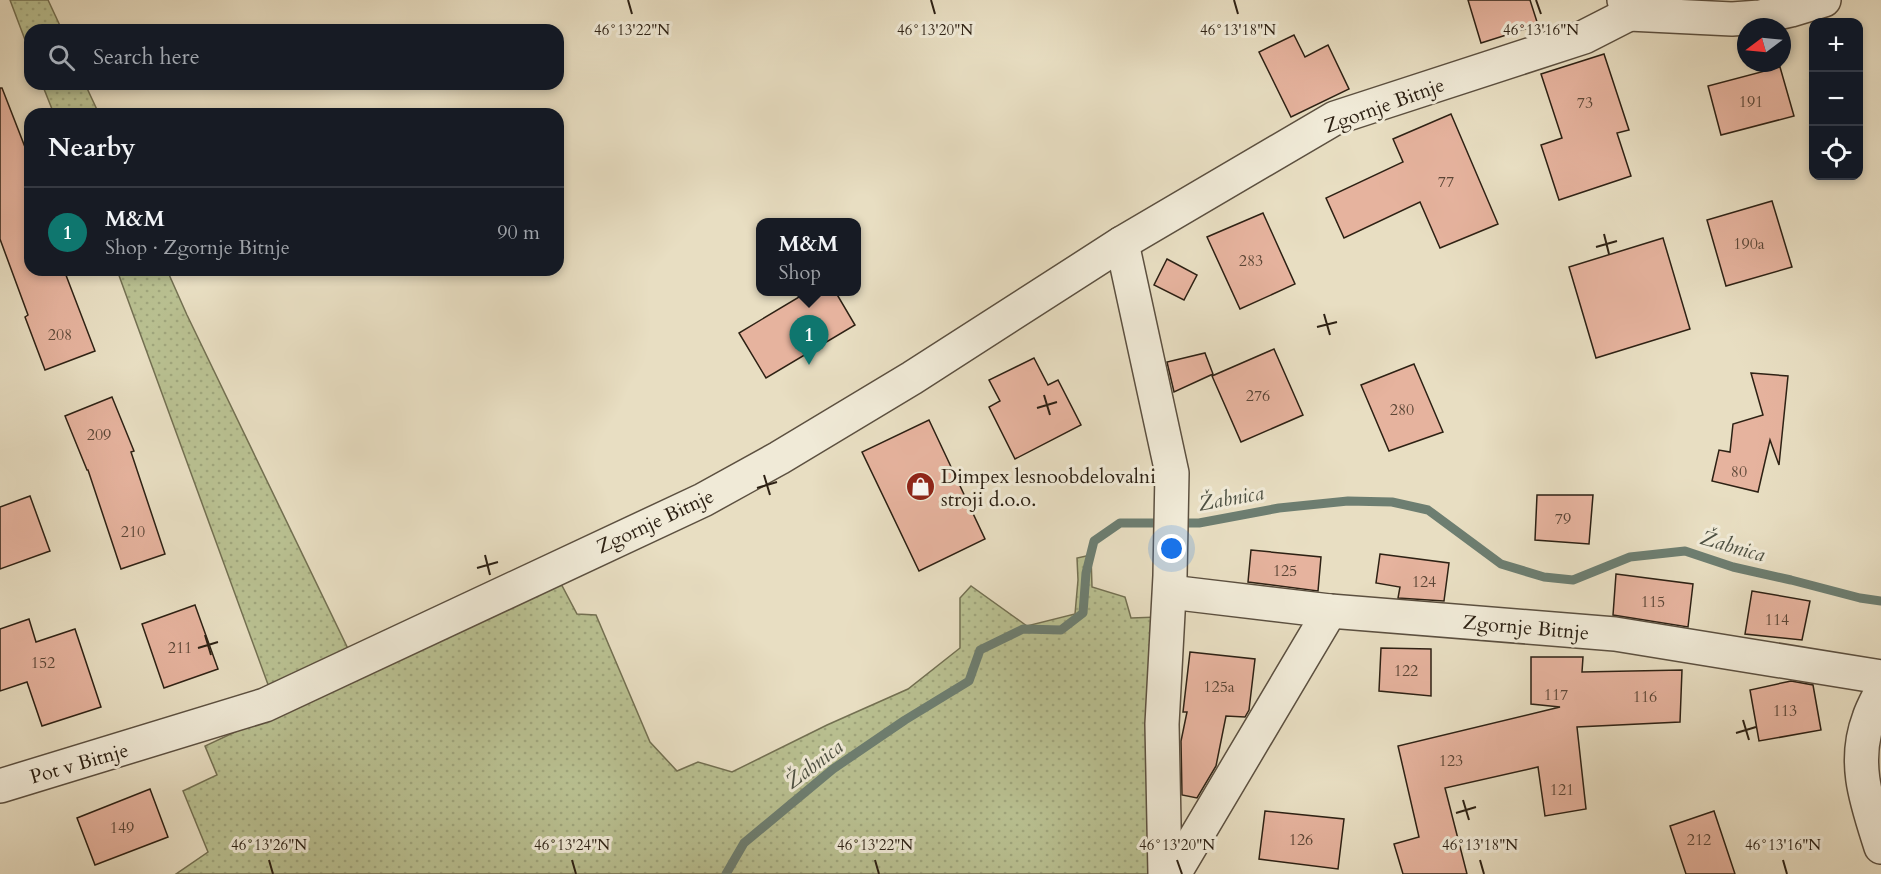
<!DOCTYPE html>
<meta charset="utf-8">
<style>
:root{--surface:#171b24;--page:#242831;--text:#f1f3f6;--muted:#9ea1a6;--line:#363941;--accent:#0f766e}
body{margin:0;font-family:Cardo,serif;background:var(--page);color:var(--text)}
.controls{position:absolute;right:18px;top:18px;display:grid;overflow:hidden;border-radius:12px;box-shadow:0 3px 9px #0003}
.controls button{width:54px;height:54px;display:grid;place-items:center;padding:0;border:0;border-bottom:2px solid var(--line);background:var(--surface);color:var(--text);font:30px sans-serif}
.compass{position:absolute;left:1737px;top:18px;width:54px;height:54px;border-radius:50%;background:var(--surface);box-shadow:0 3px 9px #0003;rotate:254deg}
.you{position:absolute;left:1172px;top:549px;width:21px;height:21px;margin:-15px;border:4px solid #fff;border-radius:50%;background:#1a73e8;box-shadow:0 0 0 9px #1a73e833}
.badge{display:grid;place-items:center;width:39px;height:39px;border-radius:50%;background:var(--accent);color:#fff;font-size:20px;font-weight:700}
.pin{position:absolute;translate:-50% -50px;filter:drop-shadow(0 2px 3px #0008)}
.pin::after{content:'';position:absolute;top:32px;width:21px;height:18px;background:inherit;clip-path:polygon(0 0,100% 0,50% 100%)}
.popup{position:absolute;left:756px;top:218px;width:105px;height:78px;box-sizing:border-box;display:grid;place-content:center;border-radius:12px;background:var(--surface);filter:drop-shadow(0 2px 4px #0005);font-size:20px;white-space:nowrap;color:var(--muted)}
.popup b{font-size:22px;color:var(--text)}
.popup::after{content:'';position:absolute;left:50%;top:100%;margin-left:-12px;border:12px solid transparent;border-top-color:var(--surface)}
.list{margin:0;padding:0;list-style:none}
h2{display:flex;justify-content:space-between;align-items:center;height:78px;margin:0;padding:0 24px;font-size:26px}
h2 small{font-size:20px;font-weight:400;color:var(--muted)}
.list li{display:grid;grid-template-columns:39px 1fr auto;gap:18px;align-items:center;box-sizing:border-box;height:90px;padding:0 24px;border-top:2px solid var(--line)}
.list b{display:block;font-size:22px;white-space:nowrap}
.list p{margin:0;font-size:20px;white-space:nowrap;color:var(--muted)}
.list em{font-size:20px;font-style:normal;color:var(--muted)}
.icon{flex:none;width:33px;height:33px;fill:none;stroke:currentColor;stroke-width:2;stroke-linecap:round;stroke-linejoin:round}
.map{position:relative;flex:none;width:1881px;height:874px;overflow:hidden}
.search{position:absolute;background:var(--surface);box-shadow:0 3px 9px #0003;left:24px;top:24px;width:540px;height:66px;display:flex;align-items:center;gap:15px;box-sizing:border-box;padding:0 21px;border-radius:18px;color:var(--muted);font-size:22px}
.panel{position:absolute;background:var(--surface);box-shadow:0 3px 9px #0003;left:24px;top:108px;width:540px;height:168px;border-radius:18px}
.map>svg:first-child{display:block}
.grass{fill:url(#grass-dots);stroke:#737052;stroke-width:1.5}
.lines{fill:none;stroke-linecap:round;stroke-linejoin:round}
.stream{stroke:#6d7e71;stroke-width:9}
.building{fill:#e6b39e;stroke:#2d2114;stroke-width:1.5}
.street-casing{stroke:#5c5040;stroke-width:36}
.street{stroke:#f0ead7;stroke-width:33}
.ticks{fill:none;stroke:#2d2114;stroke-width:2}
.labels{text-anchor:middle;stroke-width:6;stroke-linejoin:round;paint-order:stroke}
.number-label{font-size:16px;fill:#5b4636}
.street-label{font-size:20px;fill:#2d2114;stroke:#f0ead7}
.poi-label{font-size:20px;fill:#2d2114;stroke:#f0ead7;text-anchor:start}
.water-label{font-size:21px;font-style:italic;fill:#4d5042;stroke:#f0ead7}
.ticks-label{font-size:15px;text-anchor:middle;fill:#2d2114;stroke:#f0ead7;stroke-width:6;stroke-linejoin:round;paint-order:stroke}
</style>
<div class="map">
<svg width="1881" height="874" viewBox="0 0 1881 874">
<defs>
<pattern id="grass-dots" width="8" height="8" patternUnits="userSpaceOnUse" patternTransform="scale(1.5)"><rect width="8" height="8" fill="#b9c091"/><path d="M2 2h.1M6 6h.1" fill="none" stroke="#9fa57c" stroke-width="1.8" stroke-linecap="round"/></pattern>
</defs>
<rect width="100%" height="100%" fill="#e8dec2"/>
<filter id="stains"><feTurbulence type="fractalNoise" baseFrequency=".00333" numOctaves="4"/><feColorMatrix values="0 0 0 0 .2 0 0 0 0 .09 0 0 0 0 .02 0 0 0 .5 -.17"/></filter>
<radialGradient id="worn" r=".72"><stop offset=".6" stop-color="#630" stop-opacity="0"/><stop offset="1" stop-color="#630" stop-opacity=".3"/></radialGradient>
<!-- grass -->
<g class="grass">
<path d="M10 0H48L62 30H30V53Z"/>
<path d="M42 84H85L99 114H54Z"/>
<path d="M117 270H167L187 315 350 653 270 690Z"/>
<path d="M1091 555 1092 587 1125 597 1131 618 1158 617 1155 874H176L208 852 183 791 217 775 205 746 559 580 577 614 596 615 650 742 677 771 698 762 732 772 827 725 908 689 960 648V598L971 586 1027 626 1075 614 1078 580 1077 558Z"/>
</g>
<g class="lines">
<!-- stream -->
<path class="stream" d="M726 874 744 843 833 769 905 720 969 681 980 650 1023 629 1061 630 1083 613 1086 573 1094 541 1120 523H1199L1279 508 1348 501 1392 502 1428 510 1501 564 1544 577 1573 580 1630 557 1685 551 1733 567 1791 580 1860 598 1881 601"/>
</g>
<!-- building -->
<g class="building">
<path d="M1468 0H1530L1538 25 1481 43Z"/>
<path d="M1294 35 1305 57 1328 45 1349 89 1291 117 1259 52Z"/>
<path d="M1604 54 1629 130 1617 133 1631 176 1559 200 1541 145 1562 138 1541 74Z"/>
<path d="M1780 67 1794 116 1721 135 1708 86Z"/>
<path d="M0 88H2L30 160V270H64L95 351 45 370 25 317 28 315 0 239Z"/>
<path d="M1451 114 1498 224 1440 248 1420 202 1344 238 1326 198 1403 162 1393 139Z"/>
<path d="M1772 201 1792 267 1726 286 1707 220Z"/>
<path d="M1263 213 1295 284 1240 309 1207 237Z"/>
<path d="M1663 238 1690 329 1596 358 1569 267Z"/>
<path d="M1167 259 1197 275 1184 300 1154 285Z"/>
<path d="M809 291H835L855 325 766 378 739 333Z"/>
<path d="M1274 349 1303 415 1241 442 1212 376Z"/>
<path d="M1205 353 1213 374 1174 392 1167 362Z"/>
<path d="M1034 358 1048 385 1058 380 1081 425 1015 459 989 407 1000 401 989 380Z"/>
<path d="M1414 364 1443 432 1389 451 1361 385Z"/>
<path d="M1751 373 1788 376 1779 465 1770 440 1758 492 1712 481 1719 450 1730 452 1733 424 1763 415Z"/>
<path d="M112 397 134 451 131 452 165 554 121 569 88 470H87L65 416Z"/>
<path d="M929 420 985 539 919 571 862 452Z"/>
<path d="M1537 495H1593L1589 544 1535 540Z"/>
<path d="M30 496 50 551 0 569V507Z"/>
<path d="M1251 550 1321 557 1318 591 1248 582Z"/>
<path d="M1380 554 1449 563 1444 601 1398 598 1400 587 1376 583Z"/>
<path d="M1616 574 1693 584 1688 627 1613 615Z"/>
<path d="M1752 591 1810 601 1802 640 1745 634Z"/>
<path d="M195 605 218 669 164 688 142 624Z"/>
<path d="M29 619 36 642 75 629 101 707 42 726 27 682 0 691V629Z"/>
<path d="M1381 648 1431 649V696L1379 691Z"/>
<path d="M1190 652 1255 659 1249 710 1245 717 1226 716 1216 766 1197 798 1182 795 1181 741 1187 712H1183Z"/>
<path d="M1531 657H1583L1582 672 1682 670 1680 722 1577 727 1586 809 1545 816 1538 767 1445 788 1467 874H1403L1394 844 1419 837 1398 746 1560 707 1531 704Z"/>
<path d="M1791 681 1813 685 1821 730 1759 741 1750 690Z"/>
<path d="M150 789 168 837 95 865 77 818Z"/>
<path d="M1265 811 1344 819 1338 869 1259 859Z"/>
<path d="M1714 811 1735 874H1686L1670 826Z"/>
</g>
<g class="lines">
<defs>
<g id="street">
<path d="M1624 0 1629 14 1732 19 1760 17 1791 10 1824 0"/>
<path d="M1122 243 1172 473 1170 576 1162 724 1165 874"/>
<path d="M1170 592 1330 611 1615 634 1881 677"/>
<path d="M1881 692C1877 700 1872 709 1869 718 1852 763 1867 803 1881 847"/>
<path d="M0 786 265 705 703 500 779 458 912 378 1122 243 1335 118 1584 37 1629 14"/>
<path d="M1174 874 1330 611"/>
</g>
</defs>
<!-- street casing -->
<use href="#street" class="street-casing"/>
<!-- street -->
<use href="#street" class="street"/>
</g>
<!-- ticks -->
<path class="ticks" d="M628 0 632 14M931 0 935 14M1234 0 1238 14M1536 0 1541 14M1604 234 1609 254M1596 247 1617 241M1324 314 1330 335M1317 327 1337 322M1044 395 1050 415M1037 408 1057 402M764 475 770 495M757 488 777 482M485 555 490 575M477 568 498 562M205 635 211 655M198 648 218 642M1743 720 1749 740M1736 733 1756 727M1463 800 1469 820M1456 813 1476 807M269 860 273 874M572 860 576 874M875 860 879 874M1177 860 1182 874M1480 860 1484 874M1783 860 1787 874"/>
<!-- icons -->
<defs>
<symbol id="shop-disc" viewBox="-11 -11 22 22"><circle r="9.5" fill="#8f2418" stroke="#f0ead7"/><path d="M-5-2.5h2.3a2.7 3.5 0 0 1 5.4 0H5L5.5 6h-11ZM-1.5-2.5h3a1.5 2.3 0 0 0-3 0Z" fill="#fff"/></symbol>
</defs>
<g fill-rule="evenodd">
<use href="#shop-disc" x="904" y="470" width="33" height="33"/>
</g>
<g class="labels">
<!-- number labels -->
<g class="number-label">
<text x="1751" y="107">191</text>
<text x="1585" y="108">73</text>
<text x="1446" y="187">77</text>
<text x="1749" y="249">190a</text>
<text x="1251" y="266">283</text>
<text x="60" y="340">208</text>
<text x="1258" y="401">276</text>
<text x="1402" y="415">280</text>
<text x="99" y="440">209</text>
<text x="1739" y="477">80</text>
<text x="1563" y="524">79</text>
<text x="133" y="537">210</text>
<text x="1285" y="576">125</text>
<text x="1424" y="587">124</text>
<text x="1653" y="607">115</text>
<text x="1777" y="625">114</text>
<text x="180" y="653">211</text>
<text x="43" y="668">152</text>
<text x="1406" y="676">122</text>
<text x="1219" y="692">125a</text>
<text x="1556" y="700">117</text>
<text x="1645" y="702">116</text>
<text x="1785" y="716">113</text>
<text x="1451" y="766">123</text>
<text x="1562" y="795">121</text>
<text x="122" y="833">149</text>
<text x="1301" y="845">126</text>
<text x="1699" y="845">212</text>
</g>
<!-- street labels -->
<g class="street-label">
<text transform="translate(1384 105) rotate(-20)" y="7">Zgornje Bitnje</text>
<text transform="translate(655 521) rotate(-25)" y="7">Zgornje Bitnje</text>
<text transform="translate(1526 627) rotate(5)" y="7">Zgornje Bitnje</text>
<text transform="translate(79 763) rotate(-16)" y="7">Pot v Bitnje</text>
</g>
<!-- poi labels -->
<g class="poi-label">
<text x="941" y="483">Dimpex lesnoobdelovalni<tspan x="941" dy="23">stroji d.o.o.</tspan></text>
</g>
<!-- water labels -->
<g class="water-label">
<text transform="translate(1231 498) rotate(-10)" y="7">Žabnica</text>
<text transform="translate(1733 546) rotate(16)" y="7">Žabnica</text>
<text transform="translate(814 764) rotate(-37)" y="7">Žabnica</text>
</g>
</g>
<g class="ticks-label">
<text x="632" y="35">46°13'22"N</text>
<text x="935" y="35">46°13'20"N</text>
<text x="1238" y="35">46°13'18"N</text>
<text x="1541" y="35">46°13'16"N</text>
<text x="269" y="850">46°13'26"N</text>
<text x="572" y="850">46°13'24"N</text>
<text x="875" y="850">46°13'22"N</text>
<text x="1177" y="850">46°13'20"N</text>
<text x="1480" y="850">46°13'18"N</text>
<text x="1783" y="850">46°13'16"N</text>
</g>
<rect width="100%" height="100%" filter="url(#stains)"/>
<rect width="100%" height="100%" fill="url(#worn)"/>
</svg>
<div class="controls">
<button>+</button>
<button>−</button>
<button><svg class="icon" aria-label="locate" viewBox="0 0 24 24"><circle cx="12" cy="12" r="6"/><path d="M12 2v4M12 18v4M2 12h4M18 12h4"/></svg></button>
</div>
<svg class="compass" viewBox="-18 -18 36 36"><path d="M0-13l5 13h-10z" fill="#e53935"/><path d="M0 13l5-13h-10z" fill="#9ea1a6"/></svg>
<div class="you"></div>
<div class="pin badge" style="left:809px;top:365px">1</div>
<div class="popup"><b>M&amp;M</b>Shop</div>
<div class="search"><svg class="icon" aria-label="search" viewBox="0 0 24 24"><circle cx="10" cy="10" r="6"/><path d="M15 15l6 6"/></svg>Search here</div>
<section class="panel">
<h2>Nearby<small></small></h2>
<ul class="list">
<li><span class="badge">1</span><div><b>M&amp;M</b><p>Shop · Zgornje Bitnje</p></div><em>90 m</em></li>
</ul>
</section>
</div>
